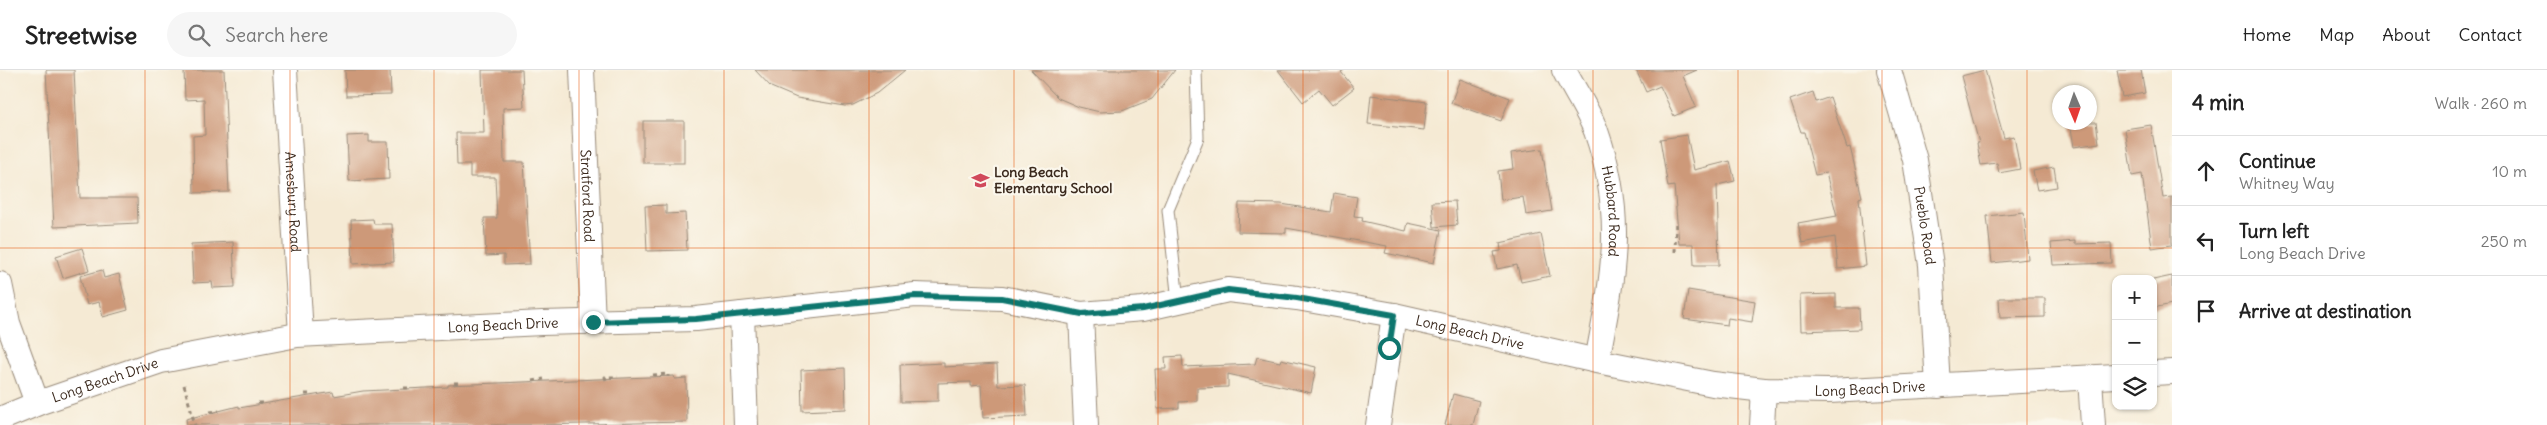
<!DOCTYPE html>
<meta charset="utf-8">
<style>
:root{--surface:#fff;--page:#f6f6f6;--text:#222;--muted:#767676;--line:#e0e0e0}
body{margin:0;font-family:Delius,sans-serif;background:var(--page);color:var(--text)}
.controls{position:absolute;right:15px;bottom:15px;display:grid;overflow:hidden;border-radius:10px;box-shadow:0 1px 4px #0004}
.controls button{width:45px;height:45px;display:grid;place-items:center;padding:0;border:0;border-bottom:1px solid var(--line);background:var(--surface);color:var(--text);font:25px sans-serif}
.compass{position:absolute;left:2052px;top:15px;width:45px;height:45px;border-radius:50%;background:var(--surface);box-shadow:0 1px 4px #0004;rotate:178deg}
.stop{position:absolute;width:15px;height:15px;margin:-11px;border:4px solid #0f766e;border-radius:50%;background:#fff}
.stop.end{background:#0f766e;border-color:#fff;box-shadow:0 1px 5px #0008}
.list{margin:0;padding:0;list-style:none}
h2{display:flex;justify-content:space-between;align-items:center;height:65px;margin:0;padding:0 20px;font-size:21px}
h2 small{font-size:16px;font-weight:400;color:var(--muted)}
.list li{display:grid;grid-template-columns:32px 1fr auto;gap:15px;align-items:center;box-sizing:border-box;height:70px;padding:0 20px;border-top:1px solid var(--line)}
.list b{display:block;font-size:19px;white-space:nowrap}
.list p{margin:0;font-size:16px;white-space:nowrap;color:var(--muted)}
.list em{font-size:16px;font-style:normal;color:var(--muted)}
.icon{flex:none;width:28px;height:28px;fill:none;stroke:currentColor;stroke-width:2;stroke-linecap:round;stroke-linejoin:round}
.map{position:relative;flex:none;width:2172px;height:355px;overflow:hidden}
header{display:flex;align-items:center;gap:30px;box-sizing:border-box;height:70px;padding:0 25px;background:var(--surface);border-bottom:1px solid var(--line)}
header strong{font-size:24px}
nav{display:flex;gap:28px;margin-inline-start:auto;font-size:18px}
.search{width:350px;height:45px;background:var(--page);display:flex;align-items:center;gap:12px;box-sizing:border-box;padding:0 18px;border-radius:28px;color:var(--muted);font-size:19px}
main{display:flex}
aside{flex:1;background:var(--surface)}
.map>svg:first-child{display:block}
.building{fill:#cd9979}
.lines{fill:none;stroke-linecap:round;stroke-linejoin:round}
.service-casing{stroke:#988a79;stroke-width:13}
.minor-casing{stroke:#988a79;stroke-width:26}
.path{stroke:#988a79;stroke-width:3;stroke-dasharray:4 4;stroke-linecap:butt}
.service{stroke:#fff;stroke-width:11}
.minor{stroke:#fff;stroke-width:24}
.route{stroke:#0f766e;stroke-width:6}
.grid{fill:none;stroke:#e8590c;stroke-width:1;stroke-opacity:0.55}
.labels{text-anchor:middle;stroke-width:4.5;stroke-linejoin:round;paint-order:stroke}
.poi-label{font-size:14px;font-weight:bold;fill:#3b2a1e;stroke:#fbf7ec;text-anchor:start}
.street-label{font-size:14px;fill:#3b2a1e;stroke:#fbf7ec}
</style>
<header>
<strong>Streetwise</strong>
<div class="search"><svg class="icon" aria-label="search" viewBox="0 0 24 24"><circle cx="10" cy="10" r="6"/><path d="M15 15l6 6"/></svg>Search here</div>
<nav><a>Home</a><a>Map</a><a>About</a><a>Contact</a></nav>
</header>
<main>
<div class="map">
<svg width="2172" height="355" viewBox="0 0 2172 355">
<rect width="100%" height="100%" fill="#fbf7ec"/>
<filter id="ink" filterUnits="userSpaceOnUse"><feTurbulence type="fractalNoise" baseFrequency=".02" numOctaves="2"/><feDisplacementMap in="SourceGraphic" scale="10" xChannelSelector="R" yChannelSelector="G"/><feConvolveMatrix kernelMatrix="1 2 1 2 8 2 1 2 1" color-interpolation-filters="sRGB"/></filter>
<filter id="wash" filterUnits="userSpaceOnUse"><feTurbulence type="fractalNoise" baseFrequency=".0096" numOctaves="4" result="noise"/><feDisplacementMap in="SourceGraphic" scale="20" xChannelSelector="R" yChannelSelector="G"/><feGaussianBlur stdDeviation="1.12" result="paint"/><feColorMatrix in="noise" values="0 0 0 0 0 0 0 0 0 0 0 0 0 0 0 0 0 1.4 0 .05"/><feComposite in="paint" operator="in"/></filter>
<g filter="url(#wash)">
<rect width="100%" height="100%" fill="#f5ead4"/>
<g id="blocks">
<!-- building -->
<g class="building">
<path d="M46 0H74L80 128H137L138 153 54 157Z"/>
<path d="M184 0H224L229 122 194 123 193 66 205 65 204 29 185 30Z"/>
<path d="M345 0H390L391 25 346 26Z"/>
<path d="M482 0H522L524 37 503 38 504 92H524L530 194 504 195V185L486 186 484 148H497L495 107H470V95H457L456 63H484Z"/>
<path d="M755 0H905L877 23 853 35 845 36 797 28 771 17Z"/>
<path d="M1031 0H1175L1152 29 1122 41 1100 42 1079 37 1058 28Z"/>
<path d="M1278 0H1344L1341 2 1354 18 1332 35 1319 19 1303 32Z"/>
<path d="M1636 0H1697L1683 6 1696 37 1674 46 1660 16 1646 22Z"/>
<path d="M1985 0 2004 68 2014 66 2020 99 1999 103 1997 93 1981 95 1977 73H1979L1961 6Z"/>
<path d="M2117 0H2141L2145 23 2122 27Z"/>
<path d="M1460 9 1510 28 1501 51 1451 33Z"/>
<path d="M1813 22 1816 32 1830 27 1847 78 1850 77 1862 127 1859 128 1866 196 1838 199 1835 167 1802 173 1798 153 1837 146 1826 103 1815 105 1804 62H1801L1790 30Z"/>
<path d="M1371 25 1427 32 1424 60 1368 54Z"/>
<rect x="643" y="51" width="41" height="42"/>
<path d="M2070 52H2096L2099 73 2074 77Z"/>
<path d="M2151 55 2163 128 2172 127V175L2152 178 2142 104 2132 106 2125 59Z"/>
<path d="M369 65V72H388L389 109 349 111 347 66Z"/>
<path d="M1687 65 1694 100 1730 91 1735 111 1717 115 1719 195H1694L1693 174H1679L1674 116 1668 117 1660 69Z"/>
<path d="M1542 79 1552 141 1526 145 1523 127 1501 130 1498 101 1513 99 1511 83Z"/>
<path d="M2054 97 2057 117 2037 120 2033 101Z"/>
<path d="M1334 123 1357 127 1354 146 1363 147 1362 151 1406 161 1408 153 1441 160 1434 193 1385 183 1387 176 1286 158V163L1238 162 1239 133 1281 134 1331 142Z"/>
<path d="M1455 131 1457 155 1434 157 1432 132Z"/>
<path d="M666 135V144L685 143 687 180 647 181 645 136Z"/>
<path d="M2024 142 2028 189 1992 193 1987 146Z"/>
<path d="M373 149 374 154H392L394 192 353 194 351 150Z"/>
<path d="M1541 164 1550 206 1521 212 1517 195 1497 199 1494 182 1501 181 1500 173Z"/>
<path d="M2075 171V174L2111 173 2112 193 2053 195 2051 173Z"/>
<path d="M233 172 235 217 213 218 212 212 193 213 191 174Z"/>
<path d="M82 178 89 200 63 208 56 186Z"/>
<path d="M102 200 104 208 119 204 128 240 103 247 99 232 87 235 80 206Z"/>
<path d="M2172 206V234L2153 238V210Z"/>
<path d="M1688 220 1755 231 1752 252 1728 248 1727 255 1684 249Z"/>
<path d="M1836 224V238H1859L1860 259 1801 261 1800 225Z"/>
<path d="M1999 228H2045V247L2000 248Z"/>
<path d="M1182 286 1183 297 1255 294 1257 287 1280 292 1281 289 1316 297 1311 323 1228 304V317L1197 318V331L1179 332V338L1157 339 1155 299H1166L1165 287Z"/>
<path d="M944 293V297L997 294 998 316 1025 315 1027 346 983 348 981 315 971 316V312L938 313V331L901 332 900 295Z"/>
<path d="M845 298 846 339 802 341 801 300Z"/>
<path d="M674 306 675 309 686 308 687 352 535 355H187L186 349 239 336V338L333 322 334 326 363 321 448 317V315Z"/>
<path d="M1453 324 1479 331 1473 355H1445Z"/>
</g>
</g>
</g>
<g filter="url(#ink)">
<use href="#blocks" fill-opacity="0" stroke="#988a79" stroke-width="1"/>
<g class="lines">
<defs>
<path id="service" d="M1178 231 1168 140 1198 68 1196 0"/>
<g id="minor">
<path id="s1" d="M285 0 301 264"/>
<path id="s2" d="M582 0 593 252"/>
<path id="s3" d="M1564 0C1574 20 1588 40 1596 61 1626 146 1613 206 1597 291"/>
<path id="s4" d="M1889 0 1915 90 1931 195 1938 316"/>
<path d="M0 214 8 253 37 333"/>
<path d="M742 244 746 355"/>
<path d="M1081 244 1086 355"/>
<path d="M2153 303 2172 302"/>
<path d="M2090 308 2093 355"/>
<path id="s5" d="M0 349 41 332 161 291 297 265 542 253 696 249 915 225 1002 228 1081 244 1143 239 1228 220 1297 228 1394 245 1597 291 1713 314 1764 320 1829 321 2116 306"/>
<path d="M1378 355 1394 245"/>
<path d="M1762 355 1764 320"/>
</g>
</defs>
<!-- service casing -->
<use href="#service" class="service-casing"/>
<!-- minor casing -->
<use href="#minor" class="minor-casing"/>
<!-- path -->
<g class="path">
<path d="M1675 182 1676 150"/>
<path d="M653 305 668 304V307"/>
<path d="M606 310 605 307H618"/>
<path d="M533 311 544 309"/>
<path d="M454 313H460V315"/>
<path d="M184 315 195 355"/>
<path d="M404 318H411"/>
<path d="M305 324H313"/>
<path d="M258 333H266"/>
<path d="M210 342 219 341"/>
</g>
<!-- service -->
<use href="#service" class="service"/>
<!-- minor -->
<use href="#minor" class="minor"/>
</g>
</g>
<g class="lines" filter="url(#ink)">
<!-- route -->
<path class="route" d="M593 252 696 249 915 226 1002 228 1082 244 1143 239 1228 220 1297 228 1394 245 1389 278"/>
</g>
<!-- grid -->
<path class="grid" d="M145 0V355M290 0V355M434 0V355M579 0V355M724 0V355M869 0V355M1014 0V355M1158 0V355M1303 0V355M1448 0V355M1593 0V355M1738 0V355M1882 0V355M2027 0V355M0 178H2172"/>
<!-- icons -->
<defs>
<symbol id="school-bare" viewBox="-9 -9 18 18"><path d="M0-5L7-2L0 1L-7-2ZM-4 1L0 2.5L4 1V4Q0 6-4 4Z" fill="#d1495b" stroke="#fbf7ec" stroke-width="2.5" paint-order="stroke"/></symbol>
</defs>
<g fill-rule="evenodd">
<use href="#school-bare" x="968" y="98" width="25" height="25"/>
</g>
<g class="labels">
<!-- poi labels -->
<g class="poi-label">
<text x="994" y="107">Long Beach<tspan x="994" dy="16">Elementary School</tspan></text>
</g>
<!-- street labels -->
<g class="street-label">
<text dy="5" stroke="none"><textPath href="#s2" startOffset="126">Stratford Road</textPath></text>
<text dy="5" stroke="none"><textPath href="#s1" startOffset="132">Amesbury Road</textPath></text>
<text dy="5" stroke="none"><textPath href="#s3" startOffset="151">Hubbard Road</textPath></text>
<text dy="5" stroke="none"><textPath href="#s4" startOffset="160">Pueblo Road</textPath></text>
<text dy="5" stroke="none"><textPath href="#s5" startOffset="516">Long Beach Drive</textPath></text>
<text dy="5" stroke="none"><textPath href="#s5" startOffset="1492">Long Beach Drive</textPath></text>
<text dy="5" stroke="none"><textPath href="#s5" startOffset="112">Long Beach Drive</textPath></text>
<text dy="5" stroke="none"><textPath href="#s5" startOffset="1898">Long Beach Drive</textPath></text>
</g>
</g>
</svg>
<div class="controls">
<button>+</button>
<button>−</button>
<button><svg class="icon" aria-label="layers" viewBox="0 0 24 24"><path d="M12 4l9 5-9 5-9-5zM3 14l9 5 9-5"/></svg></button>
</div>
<svg class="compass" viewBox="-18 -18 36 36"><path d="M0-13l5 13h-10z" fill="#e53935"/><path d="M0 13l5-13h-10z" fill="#767676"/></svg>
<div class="stop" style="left:1389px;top:278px"></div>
<div class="stop end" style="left:593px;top:252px"></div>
</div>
<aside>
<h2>4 min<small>Walk · 260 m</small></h2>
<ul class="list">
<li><svg class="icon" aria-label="ahead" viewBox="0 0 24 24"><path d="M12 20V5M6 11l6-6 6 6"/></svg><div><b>Continue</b><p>Whitney Way</p></div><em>10 m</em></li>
<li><svg class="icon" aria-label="left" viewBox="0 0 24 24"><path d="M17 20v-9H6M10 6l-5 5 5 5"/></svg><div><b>Turn left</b><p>Long Beach Drive</p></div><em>250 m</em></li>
<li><svg class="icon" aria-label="arrive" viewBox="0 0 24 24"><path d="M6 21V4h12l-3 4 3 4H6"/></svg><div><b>Arrive at destination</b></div></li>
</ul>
</aside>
</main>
